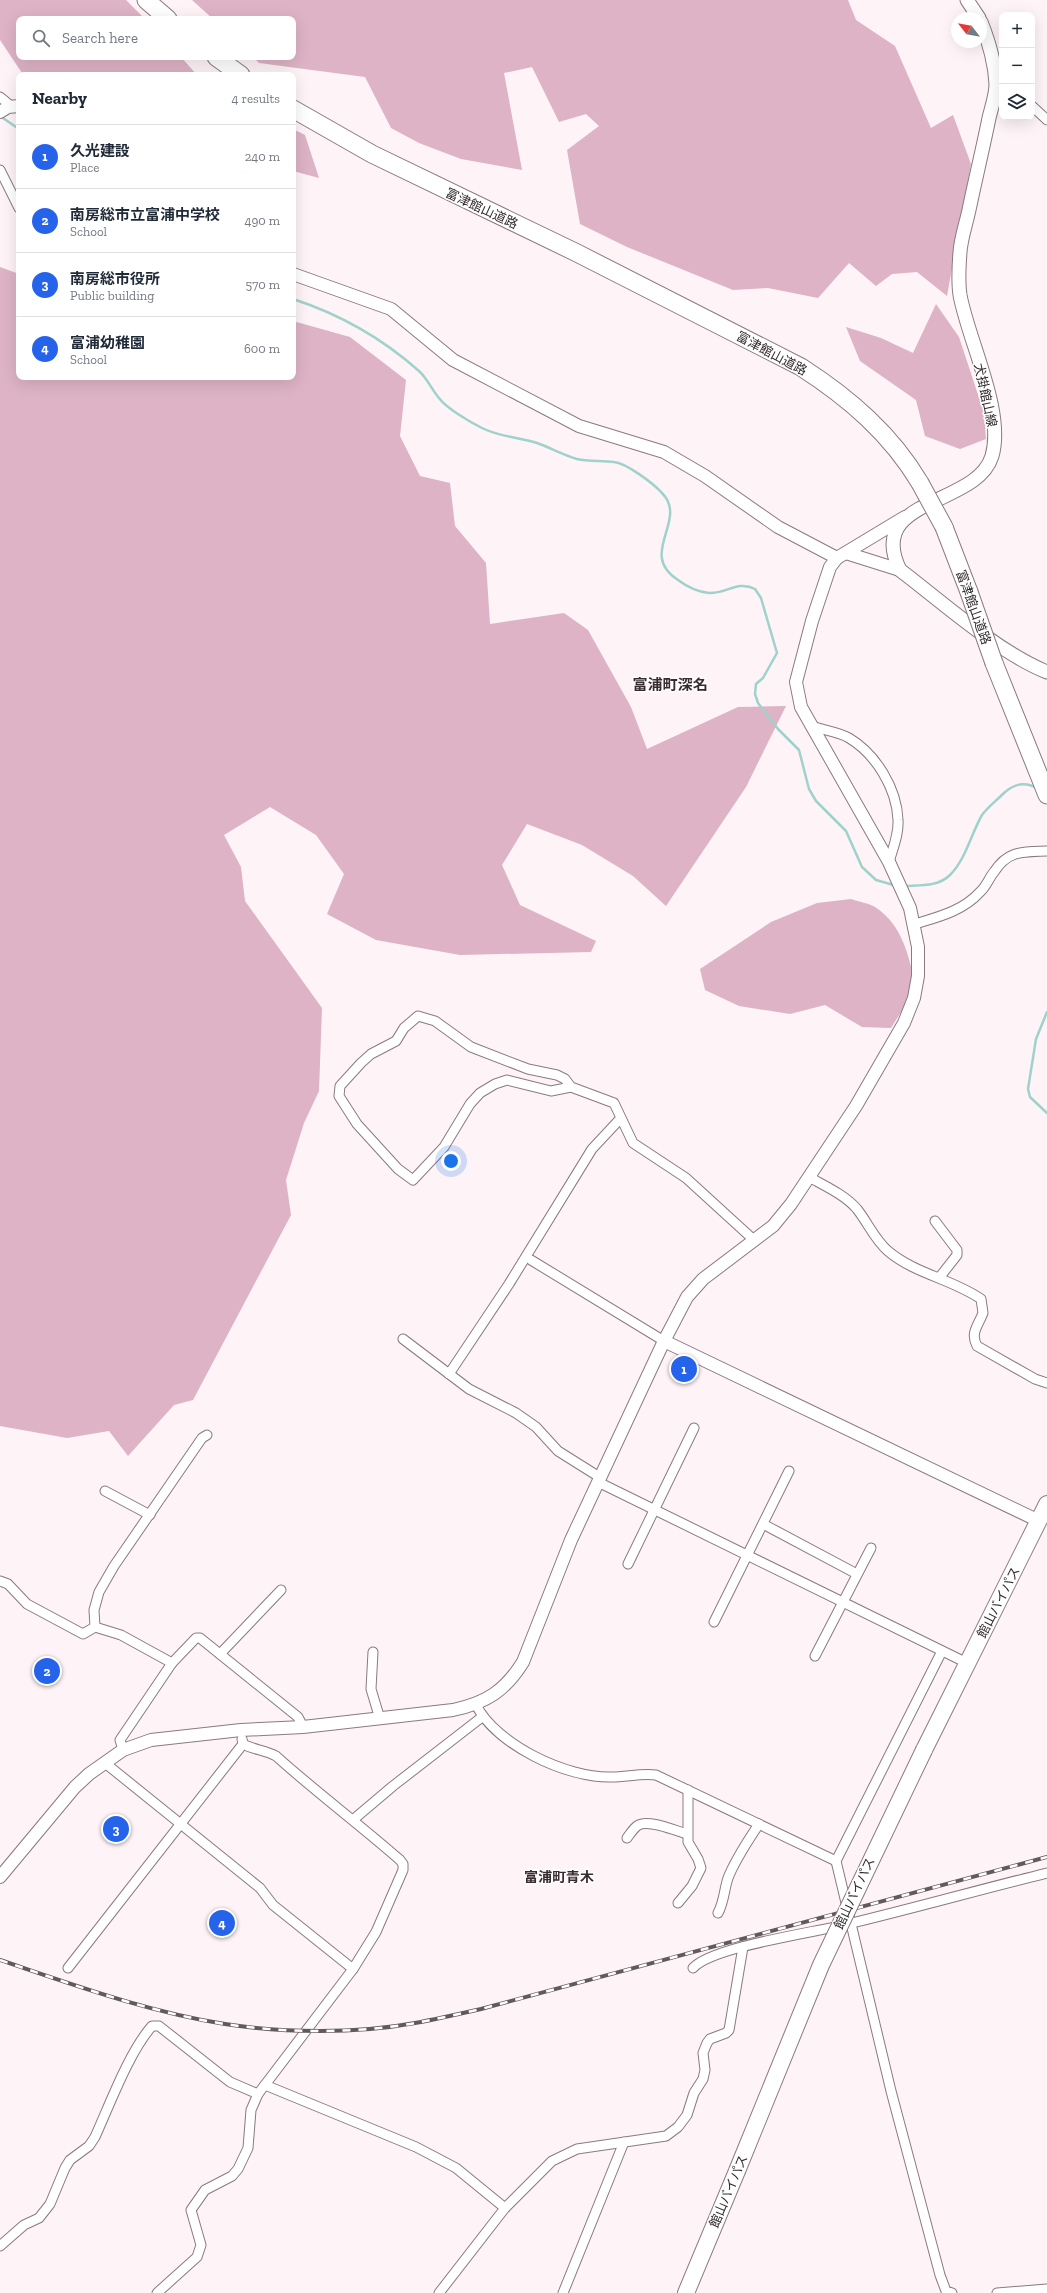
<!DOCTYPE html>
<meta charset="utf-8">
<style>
:root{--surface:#fff;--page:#f6f6f7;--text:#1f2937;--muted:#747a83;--line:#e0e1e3;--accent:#2563eb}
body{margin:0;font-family:"Zilla Slab","Noto Sans JP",serif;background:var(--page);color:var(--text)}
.controls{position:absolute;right:12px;top:12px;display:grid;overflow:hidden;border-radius:8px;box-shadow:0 4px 16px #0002}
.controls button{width:36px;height:36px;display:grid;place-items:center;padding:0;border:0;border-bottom:1px solid var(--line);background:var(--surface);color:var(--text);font:20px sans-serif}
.compass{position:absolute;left:951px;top:12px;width:36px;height:36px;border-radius:50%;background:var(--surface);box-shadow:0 4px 16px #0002;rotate:301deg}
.you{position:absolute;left:451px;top:1161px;width:14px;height:14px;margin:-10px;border:3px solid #fff;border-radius:50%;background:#1a73e8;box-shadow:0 0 0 6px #1a73e833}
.badge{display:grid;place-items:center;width:26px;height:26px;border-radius:50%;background:var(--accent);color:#fff;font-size:13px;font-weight:700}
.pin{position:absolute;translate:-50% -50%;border:2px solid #fff;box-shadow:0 1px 4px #0006}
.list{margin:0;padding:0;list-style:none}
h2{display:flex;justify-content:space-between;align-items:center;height:52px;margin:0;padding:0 16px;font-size:17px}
h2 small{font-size:13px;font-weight:400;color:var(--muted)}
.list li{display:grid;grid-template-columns:26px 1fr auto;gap:12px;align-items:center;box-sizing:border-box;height:64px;padding:0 16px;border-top:1px solid var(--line)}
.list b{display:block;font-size:15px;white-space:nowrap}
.list p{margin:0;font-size:13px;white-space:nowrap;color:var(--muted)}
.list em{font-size:13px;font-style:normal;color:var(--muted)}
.icon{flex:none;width:22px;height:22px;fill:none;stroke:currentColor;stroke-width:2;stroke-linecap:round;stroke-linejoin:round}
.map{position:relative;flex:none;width:1047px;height:2293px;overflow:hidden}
.search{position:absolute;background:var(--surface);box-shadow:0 4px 16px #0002;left:16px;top:16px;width:280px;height:44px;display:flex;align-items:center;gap:10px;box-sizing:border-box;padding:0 14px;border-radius:8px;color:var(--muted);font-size:15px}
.panel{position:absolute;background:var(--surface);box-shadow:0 4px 16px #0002;left:16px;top:72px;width:280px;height:308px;border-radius:8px}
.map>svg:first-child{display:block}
.forest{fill:#ddb3c5}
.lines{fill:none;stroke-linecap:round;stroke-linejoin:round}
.stream{stroke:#9fd2cb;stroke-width:2.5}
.minor-casing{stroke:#8a7a81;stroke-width:11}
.tertiary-casing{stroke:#8a7a81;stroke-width:14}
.secondary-casing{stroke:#8a7a81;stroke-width:15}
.trunk-casing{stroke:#8a7a81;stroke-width:18}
.motorway-casing{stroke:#8a7a81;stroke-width:19}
.minor{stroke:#fff;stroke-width:9}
.tertiary{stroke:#fff;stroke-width:12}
.secondary{stroke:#fff;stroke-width:13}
.trunk{stroke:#fff;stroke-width:16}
.motorway{stroke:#fff;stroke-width:17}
.rail-casing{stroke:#61595c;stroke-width:4}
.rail{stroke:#fff;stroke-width:2.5;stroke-dasharray:8;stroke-linecap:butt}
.trunk-bridge-casing{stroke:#8a7a81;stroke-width:18;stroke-linecap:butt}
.motorway-bridge-casing{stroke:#8a7a81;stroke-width:19;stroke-linecap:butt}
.trunk-bridge{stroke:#fff;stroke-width:16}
.motorway-bridge{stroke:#fff;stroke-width:17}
.labels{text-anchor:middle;stroke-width:3;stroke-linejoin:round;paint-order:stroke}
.street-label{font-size:13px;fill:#332c2f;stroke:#fff}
.neighbourhood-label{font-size:14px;font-weight:bold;fill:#392c31;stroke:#fff}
.quarter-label{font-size:15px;font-weight:bold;fill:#392c31;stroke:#fff}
</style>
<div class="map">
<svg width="1047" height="2293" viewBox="0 0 1047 2293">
<rect width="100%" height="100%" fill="#fef3f7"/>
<!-- forest -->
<g class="forest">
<path d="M0 0H126L145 19H19V57H181L197 75H28L22 73 0 40Z"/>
<path d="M192 0H848L856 20 895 46 931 128 953 115 971 164 947 296 917 272 892 274 876 286 849 263 818 298 768 288 733 290 627 247 580 224 567 150 599 126 586 114 559 122 532 67 504 73 522 170 461 159 419 143 391 128 365 77 259 63 253 57H293V19H213Z"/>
<path d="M293 129 305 135 319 178 293 171Z"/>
<path d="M0 267 19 274V377H293V321L350 337 406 380 400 436 420 476 450 483 455 526 486 563 490 624 564 613 588 630 631 707 647 749 738 707 786 706 746 787 666 906 633 876 582 845 527 824 502 865 520 905 596 941 591 952 460 955 376 940 327 914 344 874 316 835 270 807 224 835 241 867 245 901 322 1008 319 1091 304 1123 286 1180 291 1215 193 1400 174 1405 128 1456 109 1431 67 1438 0 1426Z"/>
<path d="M936 304 959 337 984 413 986 439 960 449 925 436 916 400 860 361 846 327 881 338 913 353Z"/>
<path d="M851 899C859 902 869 903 875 907 903 925 909 957 916 988L891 1028 862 1027 825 1005 790 1014 739 1006 705 990 700 969 771 922 817 903Z"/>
</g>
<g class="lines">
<!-- stream -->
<g class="stream">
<path d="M0 116 19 129"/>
<path d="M293 299C339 314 383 339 419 371 427 378 432 390 439 398 446 408 470 422 482 428 499 437 519 437 537 443 551 448 563 455 577 459 589 462 602 460 614 462 626 463 653 483 662 493 689 520 637 554 678 580 686 586 698 592 709 593 726 594 738 580 755 589L761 598 777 653 763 678 756 684 755 694 758 703 778 729 799 750 809 789 816 801 846 831 862 867 876 880 897 886"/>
<path d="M904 886C920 885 938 887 950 875 966 859 971 834 982 815 988 807 997 800 1004 793 1014 784 1024 781 1037 788"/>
<path d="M1047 1012 1036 1039 1028 1089 1030 1097 1047 1113"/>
</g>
<defs>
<g id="minor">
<path d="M0 97 12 107"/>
<path d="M1032 106 1047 120"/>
<path d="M0 170 19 208"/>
<path d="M811 726C823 730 839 732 849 738 876 754 897 789 898 820 899 834 893 848 889 862"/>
<path d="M915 924C938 917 963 911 980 892 986 887 989 878 994 872 1008 850 1023 852 1047 851"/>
<path d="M571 1087 551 1091 507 1080 495 1084 480 1093 470 1104 444 1147 413 1180 398 1169 357 1124 339 1096 340 1086 361 1063 371 1054 396 1041 404 1028 418 1016 435 1021 471 1047 528 1069 557 1075 565 1079 571 1087 614 1103 633 1143 686 1178 755 1241"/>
<path d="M809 1177C825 1186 845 1195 857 1209 868 1223 875 1240 888 1251 915 1274 952 1279 981 1299L983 1313C978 1326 970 1333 977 1346L1035 1379 1047 1383"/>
<path d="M935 1221 957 1250V1255L939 1278"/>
<path d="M531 1260 664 1341"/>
<path d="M403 1339 469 1389 516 1413 536 1427 558 1451 601 1478"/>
<path d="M449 1374 509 1284 592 1149 620 1119"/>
<path d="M598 1482 967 1663"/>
<path d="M105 1491 150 1515"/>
<path d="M763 1524 857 1574"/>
<path d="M628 1564 694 1428"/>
<path d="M0 1581 8 1584 27 1604 83 1634 95 1627 121 1635 172 1663"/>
<path d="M714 1622 789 1471"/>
<path d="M95 1627 94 1610 99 1592 114 1566 202 1438 207 1435"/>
<path d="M942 1651 836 1861 891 2091 940 2275 946 2291 952 2293"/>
<path d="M373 1652 371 1689 380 1719"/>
<path d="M220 1654 281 1590"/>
<path d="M815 1656 871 1548"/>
<path d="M476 1705C497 1745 566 1778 611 1777 627 1777 641 1773 656 1775L836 1861"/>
<path d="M123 1750 120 1740 172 1663 196 1638H200L298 1717 303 1727"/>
<path d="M105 1763 260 1888 273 1905 353 1969"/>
<path d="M354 1819 393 1786 482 1717"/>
<path d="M627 1838C630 1834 633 1829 637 1826 647 1818 676 1831 687 1834"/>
<path d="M678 1903 692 1886 701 1868 698 1859 688 1842V1790"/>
<path d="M718 1913C724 1902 724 1890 728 1878 736 1858 748 1841 759 1824"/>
<path d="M68 1968 243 1744 242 1739"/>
<path d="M693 1968C713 1946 819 1932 852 1923 918 1907 982 1889 1047 1873"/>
<path d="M265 2085 416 2147 456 2168 505 2208"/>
<path d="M0 2246 24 2225 39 2218 50 2204 65 2168 70 2160 89 2146 95 2137C110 2104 129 2052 152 2026H159L230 2082 258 2094"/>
<path d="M157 2293 197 2257 201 2245 191 2210 205 2190 232 2176 238 2169 248 2148 251 2110 258 2094 353 1969 376 1932 403 1870V1864L400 1860C359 1824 316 1792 276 1756 265 1750 254 1750 243 1744"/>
<path d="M439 2293 505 2208 552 2161 577 2149 666 2136 678 2127 687 2115 694 2093 703 2079 705 2070 703 2053 707 2043 710 2039 726 2033 729 2030 743 1947"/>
<path d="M563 2293 624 2142"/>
<path d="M997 2293 1047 2289"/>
</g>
<g id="tertiary">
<path d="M0 112 8 107 19 106"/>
<path d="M293 274 391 309 453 360 579 426 664 452 705 476 778 527 837 558"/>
<path d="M846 553 900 570"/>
<path d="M664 1341 1039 1521"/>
<path d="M0 1877 75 1787 89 1774 123 1750 151 1740 241 1730 303 1727 453 1710C486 1703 505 1691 523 1662L571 1540 664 1341 687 1297 703 1279 773 1226 791 1204 856 1106 904 1023 914 998 918 976V947L910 908 889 862 801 707 796 682 812 621 830 567 837 558 905 517"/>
</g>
<g id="secondary">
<path d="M967 0 979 18"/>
<path d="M981 22C989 42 995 63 996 84 996 97 990 111 988 123 982 152 975 181 969 210 966 224 961 238 960 252 959 265 958 282 960 295 968 340 1005 411 992 456 977 507 864 497 900 570 942 602 999 653 1047 672"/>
</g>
<g id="trunk">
<path d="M924 1750 1047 1504"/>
<path d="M686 2293 737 2171"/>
</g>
<g id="motorway">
<path d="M146 0 168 19"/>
<path d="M216 57 241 75"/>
<path d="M293 109 372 154 577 253 801 367C849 398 891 434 920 483"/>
<path d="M944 527 969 592"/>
<path d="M994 663 1047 795"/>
</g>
</defs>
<!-- minor casing -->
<use href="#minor" class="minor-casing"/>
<!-- tertiary casing -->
<use href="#tertiary" class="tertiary-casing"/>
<!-- secondary casing -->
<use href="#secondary" class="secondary-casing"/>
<!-- trunk casing -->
<use href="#trunk" class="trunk-casing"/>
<!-- motorway casing -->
<use href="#motorway" class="motorway-casing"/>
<!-- minor -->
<use href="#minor" class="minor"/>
<!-- tertiary -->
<use href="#tertiary" class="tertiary"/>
<!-- secondary -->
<use href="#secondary" class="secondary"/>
<!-- trunk -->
<use href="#trunk" class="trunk"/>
<!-- motorway -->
<use href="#motorway" class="motorway"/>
<defs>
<path id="rail" d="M0 1960C74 1985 148 2012 225 2024 284 2033 356 2034 415 2023 437 2019 459 2014 481 2009L1047 1857"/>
</defs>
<!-- rail casing -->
<use href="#rail" class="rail-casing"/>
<!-- rail -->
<use href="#rail" class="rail"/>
<defs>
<path id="trunk-bridge" d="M737 2171 821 1965 924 1750"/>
<g id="motorway-bridge">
<path d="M920 483 944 527"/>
<path d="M969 592 994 663"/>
</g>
</defs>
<!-- trunk-bridge casing -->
<use href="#trunk-bridge" class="trunk-bridge-casing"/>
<!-- motorway-bridge casing -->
<use href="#motorway-bridge" class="motorway-bridge-casing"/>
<!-- trunk-bridge -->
<use href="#trunk-bridge" class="trunk-bridge"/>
<!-- motorway-bridge -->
<use href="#motorway-bridge" class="motorway-bridge"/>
</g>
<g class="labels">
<!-- street labels -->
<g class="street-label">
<text transform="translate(482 208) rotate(25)" y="5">富津館山道路</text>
<text transform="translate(772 353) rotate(28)" y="5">富津館山道路</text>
<text transform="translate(986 395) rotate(78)" y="5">犬掛館山線</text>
<text transform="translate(974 607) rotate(70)" y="5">富津館山道路</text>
<text transform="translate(998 1602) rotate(-63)" y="5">館山バイパス</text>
<text transform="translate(854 1893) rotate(-65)" y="5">館山バイパス</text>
<text transform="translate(728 2191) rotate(-67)" y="5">館山バイパス</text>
</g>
<!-- neighbourhood labels -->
<g class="neighbourhood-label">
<text x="559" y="1882">富浦町青木</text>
</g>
<!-- quarter labels -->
<g class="quarter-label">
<text x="670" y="690">富浦町深名</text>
</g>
</g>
</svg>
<div class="controls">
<button>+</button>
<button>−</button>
<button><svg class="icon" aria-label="layers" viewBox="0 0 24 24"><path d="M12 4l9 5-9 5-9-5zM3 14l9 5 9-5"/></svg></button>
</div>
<svg class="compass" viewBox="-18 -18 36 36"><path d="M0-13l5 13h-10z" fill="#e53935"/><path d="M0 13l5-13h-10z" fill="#747a83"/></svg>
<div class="you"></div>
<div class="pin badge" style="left:684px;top:1369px">1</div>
<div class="pin badge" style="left:47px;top:1671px">2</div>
<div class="pin badge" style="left:116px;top:1829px">3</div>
<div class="pin badge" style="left:222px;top:1923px">4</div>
<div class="search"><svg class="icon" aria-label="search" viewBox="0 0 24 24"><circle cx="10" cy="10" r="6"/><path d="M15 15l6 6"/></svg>Search here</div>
<section class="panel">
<h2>Nearby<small>4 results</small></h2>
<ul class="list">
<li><span class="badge">1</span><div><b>久光建設</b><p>Place</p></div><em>240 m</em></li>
<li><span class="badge">2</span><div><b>南房総市立富浦中学校</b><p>School</p></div><em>490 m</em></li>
<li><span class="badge">3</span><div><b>南房総市役所</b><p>Public building</p></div><em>570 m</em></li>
<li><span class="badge">4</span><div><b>富浦幼稚園</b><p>School</p></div><em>600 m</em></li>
</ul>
</section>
</div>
